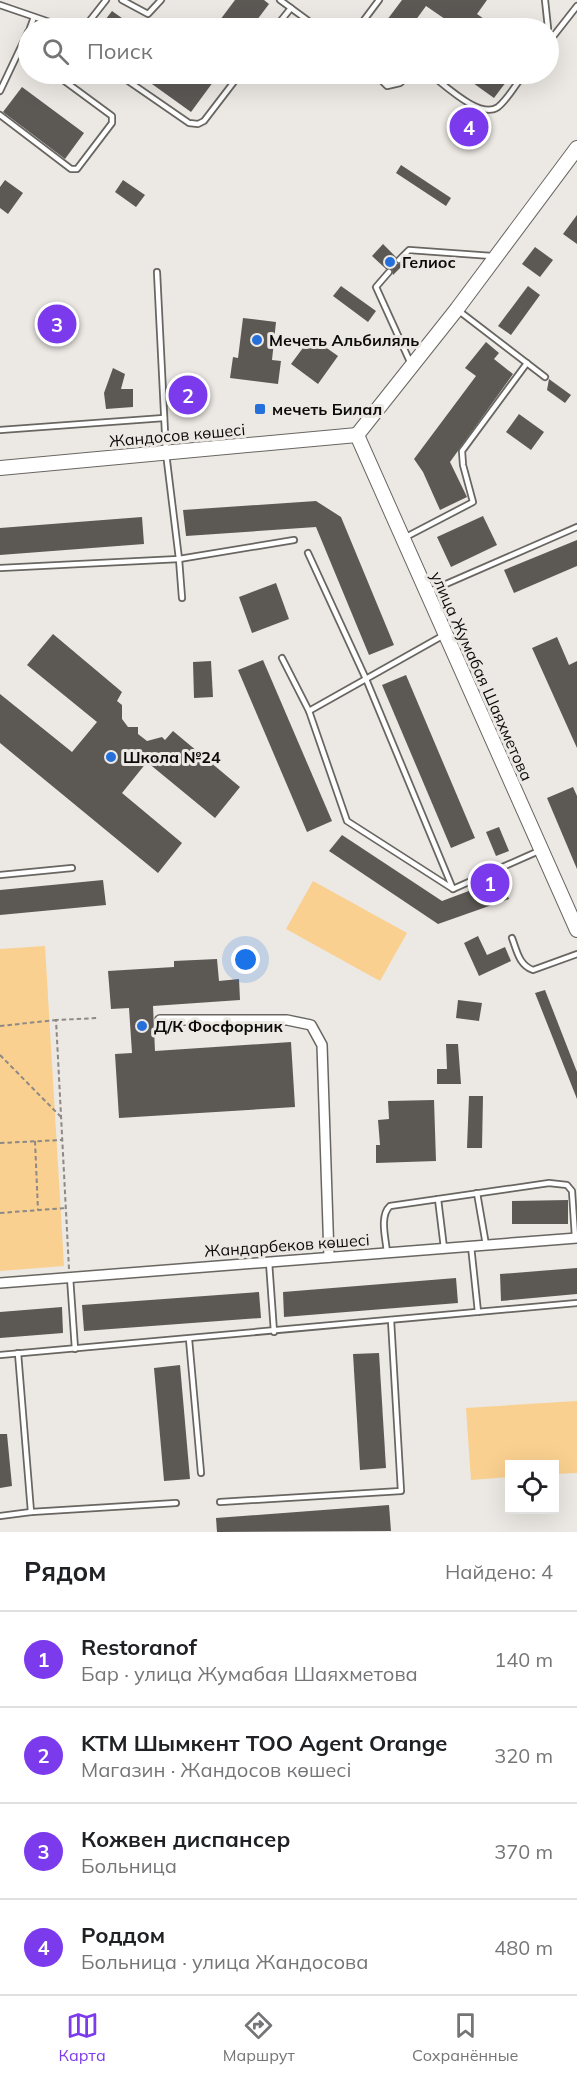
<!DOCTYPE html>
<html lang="ru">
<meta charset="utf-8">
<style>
:root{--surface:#fff;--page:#f2f2f2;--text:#202124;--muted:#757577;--line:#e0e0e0;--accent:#7c3aed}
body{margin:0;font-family:Mulish,sans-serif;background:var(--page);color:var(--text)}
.controls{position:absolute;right:18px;bottom:18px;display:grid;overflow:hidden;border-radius:0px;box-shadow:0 6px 24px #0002}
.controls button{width:54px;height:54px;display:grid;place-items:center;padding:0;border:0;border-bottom:2px solid var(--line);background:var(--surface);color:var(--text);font:30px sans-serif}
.you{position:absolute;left:246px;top:960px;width:21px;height:21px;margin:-15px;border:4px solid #fff;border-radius:50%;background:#1a73e8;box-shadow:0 0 0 9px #1a73e833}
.badge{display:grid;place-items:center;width:39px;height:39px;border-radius:50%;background:var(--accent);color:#fff;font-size:20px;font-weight:700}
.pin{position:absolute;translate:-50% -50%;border:3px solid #fff;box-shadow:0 2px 6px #0006}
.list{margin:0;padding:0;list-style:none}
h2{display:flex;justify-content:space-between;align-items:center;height:78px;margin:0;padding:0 24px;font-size:26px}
h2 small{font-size:20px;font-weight:400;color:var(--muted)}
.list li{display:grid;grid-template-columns:39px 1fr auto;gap:18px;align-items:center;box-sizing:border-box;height:96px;padding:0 24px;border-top:2px solid var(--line)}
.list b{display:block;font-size:22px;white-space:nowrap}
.list p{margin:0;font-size:20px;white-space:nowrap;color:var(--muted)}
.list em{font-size:20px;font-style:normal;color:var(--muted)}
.icon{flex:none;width:33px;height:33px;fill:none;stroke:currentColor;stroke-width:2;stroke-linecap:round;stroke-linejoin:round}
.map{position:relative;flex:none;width:577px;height:1532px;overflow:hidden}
.search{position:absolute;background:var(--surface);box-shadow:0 6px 24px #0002;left:18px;right:18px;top:18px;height:66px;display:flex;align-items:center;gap:15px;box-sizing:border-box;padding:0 21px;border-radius:33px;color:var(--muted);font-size:22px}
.sheet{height:462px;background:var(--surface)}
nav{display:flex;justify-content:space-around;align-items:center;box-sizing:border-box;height:84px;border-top:2px solid var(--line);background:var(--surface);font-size:16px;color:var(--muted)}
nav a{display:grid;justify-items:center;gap:3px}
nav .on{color:var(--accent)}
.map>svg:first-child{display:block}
.green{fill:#f9d08f}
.building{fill:#5c5955}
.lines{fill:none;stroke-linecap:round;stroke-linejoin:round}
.lane-casing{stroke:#696662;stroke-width:8}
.street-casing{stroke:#696662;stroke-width:12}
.secondary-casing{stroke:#696662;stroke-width:16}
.path{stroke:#8c8986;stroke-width:2;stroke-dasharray:4.5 3;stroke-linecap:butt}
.lane{stroke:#fff;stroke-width:4.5}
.street{stroke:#fff;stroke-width:9}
.secondary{stroke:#fff;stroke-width:14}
.poi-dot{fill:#256fdb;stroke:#ece8e3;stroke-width:2}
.labels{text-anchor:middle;stroke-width:6;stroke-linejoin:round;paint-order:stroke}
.poi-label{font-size:16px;font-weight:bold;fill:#0c0b0a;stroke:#ece8e3;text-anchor:start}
.street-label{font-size:16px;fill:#0c0b0a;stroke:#ece8e3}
</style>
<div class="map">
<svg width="577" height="1532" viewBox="0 0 577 1532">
<rect width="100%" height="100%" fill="#ece8e3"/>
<!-- green -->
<g class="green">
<path d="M313 881 407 933 380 981 286 929Z"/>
<path d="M45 946 64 1266 0 1271V949Z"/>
<path d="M577 1401V1473L555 1474 554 1464H510L509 1477 471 1480 466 1408Z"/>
</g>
<!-- building -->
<g class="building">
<path d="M235 0H264L269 4 251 28H214Z"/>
<path d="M402 0H487L477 14 497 28H458L426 6 410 28H381Z"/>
<path d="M112 11 136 28H99Z"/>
<path d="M138 74H219L191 112Z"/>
<path d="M479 74H512L494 98 473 83Z"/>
<path d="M22 87 84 133 65 159 3 112Z"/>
<path d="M401 165 451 198 446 206 396 173Z"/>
<path d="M5 180 23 193 8 214 0 208V187Z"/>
<path d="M123 180 145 195 136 207 115 192Z"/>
<path d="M577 215V244L563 234Z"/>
<path d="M383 244 396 257 395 261 396 264H404L393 275 392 269H386L372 256Z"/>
<path d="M535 247 553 260 540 277 522 264Z"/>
<path d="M341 286 376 311 368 322 333 296Z"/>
<path d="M528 286 540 295 511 335 498 326Z"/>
<path d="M243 318 276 322 272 360 281 361 278 384 230 378 233 357 238 358Z"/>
<path d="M311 337 338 356 318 384 291 364Z"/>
<path d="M486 342 499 353 494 359 513 374 450 462 467 497 440 510 423 472 414 459 476 376 465 368Z"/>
<path d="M113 368 125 374 121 389H133V407L106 409 104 393Z"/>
<path d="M176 377H200L199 414 175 413Z"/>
<path d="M549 379 571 395 565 403 547 390Z"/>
<path d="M519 414 544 432 531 450 506 432Z"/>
<path d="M316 501 341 517 394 645 369 655 316 527 186 536 183 510Z"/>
<path d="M483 516 497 545 451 567 437 537Z"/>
<path d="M142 517 144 544 0 555V528Z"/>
<path d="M577 540V566L514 593 504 570Z"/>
<path d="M276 583 289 619 252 633 239 597Z"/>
<path d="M53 634 122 692 117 701 122 705V719L128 727H138V734L147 741 162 737 165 740 173 731 240 787 215 818 147 762 122 793 182 843 158 873 0 743V694L72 752 97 722 27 665Z"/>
<path d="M557 637 569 665 577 661V748L532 648Z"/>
<path d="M263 660 332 821 307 832 238 670Z"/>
<path d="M211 661 213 697 194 698 193 662Z"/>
<path d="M406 675 475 838 451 848 382 685Z"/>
<path d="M573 787 577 796V869L547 798Z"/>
<path d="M499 827 509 851 496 856 486 832Z"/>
<path d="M342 835 442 901 501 879 509 899 438 924 329 851Z"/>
<path d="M103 880 106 905 0 915V890Z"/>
<path d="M478 936 487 955 505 947 511 961 479 976 464 943Z"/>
<path d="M217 959 219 981 239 979 240 1000 153 1006 155 1051 291 1042 295 1107 119 1118 115 1054 132 1053 129 1008 111 1009 108 971 174 967V961Z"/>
<path d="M545 990 577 1072V1099L535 993Z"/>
<path d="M458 1000 482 1003 479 1021 456 1018Z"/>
<path d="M446 1044H458L461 1084H437V1069H447Z"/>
<path d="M469 1096H483L482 1148H467Z"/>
<path d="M434 1100 436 1161 376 1163V1145H380L378 1120 389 1119 388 1101Z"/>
<path d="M568 1200V1224H512V1201Z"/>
<path d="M577 1268V1294L501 1301 500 1274Z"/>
<path d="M456 1278 458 1303 284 1317 283 1292Z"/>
<path d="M259 1292 261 1318 84 1331 82 1305Z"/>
<path d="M62 1307 63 1333 0 1338V1312Z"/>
<path d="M379 1353 386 1468 360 1470 353 1354Z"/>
<path d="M180 1365 190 1479 164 1481 154 1368Z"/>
<path d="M0 1434H7L12 1486 0 1488Z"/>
<path d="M389 1505 391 1531 217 1532 216 1518Z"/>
</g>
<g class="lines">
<defs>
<g id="lane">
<path d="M122 0 148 14 161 0"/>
<path d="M280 0 318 28"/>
<path d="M545 0 548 28"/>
<path d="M0 5 67 28"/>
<path d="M30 28 34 17"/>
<path d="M84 28 106 0"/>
<path d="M275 28 291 8"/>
<path d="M358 28 379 0"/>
<path d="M548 43 577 6"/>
<path d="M118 74 189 123 198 124 204 121 240 74"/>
<path d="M375 74 387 86 400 83 410 74"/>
<path d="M430 74C444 84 480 120 498 107 508 99 516 84 524 74"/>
<path d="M0 91 28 32"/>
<path d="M0 115 71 169H77L112 123V116L55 74"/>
<path d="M399 260 409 250 492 256"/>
<path d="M157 272 166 453 179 559 182 598"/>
<path d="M389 272 376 287 411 364"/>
<path d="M459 311 545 377"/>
<path d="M0 430 164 418"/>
<path d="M404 538 473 502 463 465 462 451 527 363"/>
<path d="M308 553 366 679 453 889 541 850"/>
<path d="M0 568 179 559 294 540"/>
<path d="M430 591 577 527"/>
<path d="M282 658 309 711 347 821 453 889"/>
<path d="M309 711 444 635"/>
<path d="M0 875 72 868"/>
<path d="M512 938C517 951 519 965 533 970L577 954"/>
<path d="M477 1193 486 1245"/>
<path d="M438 1199 444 1248"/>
<path d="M471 1246 478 1312"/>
<path d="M387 1253C386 1239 379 1216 390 1206L549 1183 567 1185 572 1191 575 1237"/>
<path d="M269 1262 274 1332"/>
<path d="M70 1277 75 1349"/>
<path d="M189 1339 201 1473"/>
<path d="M18 1353 31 1512"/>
<path d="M0 1355 577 1303"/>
<path d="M220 1502 401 1491 391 1320"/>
<path d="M0 1516 31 1512 176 1503"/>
</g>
<g id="street">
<path d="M160 1020H287L311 1025 322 1045 329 1257"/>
<path d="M0 1283 577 1238"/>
</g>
<g id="secondary">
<path d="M357 435 577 930"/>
<path d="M357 435 457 309 577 148"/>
<path d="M0 468 357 435"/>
</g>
</defs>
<!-- lane casing -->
<use href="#lane" class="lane-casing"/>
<!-- street casing -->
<use href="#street" class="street-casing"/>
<!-- secondary casing -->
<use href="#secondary" class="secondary-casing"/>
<!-- path -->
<g class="path">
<path d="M0 1026 56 1020"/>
<path d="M0 1055 61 1117"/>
<path d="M35 1141 38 1210"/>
<path d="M0 1143 62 1140"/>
<path d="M0 1213 66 1208"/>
<path d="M69 1269 56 1020 98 1018"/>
</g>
<!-- lane -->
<use href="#lane" class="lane"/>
<!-- street -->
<use href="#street" class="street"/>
<!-- secondary -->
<use href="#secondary" class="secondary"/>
</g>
<!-- markers -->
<g class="poi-dot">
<circle cx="390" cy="262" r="6"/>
<circle cx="257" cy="340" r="6"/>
<rect x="254" y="403" width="12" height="12" rx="3"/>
<circle cx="111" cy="757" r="6"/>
<circle cx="142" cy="1026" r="6"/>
</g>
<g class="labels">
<!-- poi labels -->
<g class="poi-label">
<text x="402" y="268">Гелиос</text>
<text x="269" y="346">Мечеть Альбиляль</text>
<text x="272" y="415">мечеть Билал</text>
<text x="123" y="763">Школа №24</text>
<text x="154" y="1032">Д/К Фосфорник</text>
</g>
<!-- street labels -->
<g class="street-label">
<text transform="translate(177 435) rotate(-5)" y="6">Жандосов көшесі</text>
<text transform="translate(482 676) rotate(66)" y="6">улица Жумабая Шаяхметова</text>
<text transform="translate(287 1245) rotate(-4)" y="6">Жандарбеков көшесі</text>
</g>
</g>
</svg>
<div class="controls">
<button><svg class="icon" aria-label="locate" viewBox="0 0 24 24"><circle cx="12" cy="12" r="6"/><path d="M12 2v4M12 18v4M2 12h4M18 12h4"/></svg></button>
</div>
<div class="you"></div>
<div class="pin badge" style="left:490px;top:883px">1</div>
<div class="pin badge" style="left:188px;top:395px">2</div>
<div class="pin badge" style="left:57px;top:324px">3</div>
<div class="pin badge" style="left:469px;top:127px">4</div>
<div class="search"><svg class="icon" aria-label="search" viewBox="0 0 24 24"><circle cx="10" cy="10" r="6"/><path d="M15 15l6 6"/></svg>Поиск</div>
</div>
<section class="sheet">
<h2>Рядом<small>Найдено: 4</small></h2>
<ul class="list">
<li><span class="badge">1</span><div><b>Restoranof</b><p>Бар · улица Жумабая Шаяхметова</p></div><em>140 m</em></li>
<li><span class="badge">2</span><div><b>KTM Шымкент ТОО Agent Orange</b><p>Магазин · Жандосов көшесі</p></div><em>320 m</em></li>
<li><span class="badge">3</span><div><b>Кожвен диспансер</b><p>Больница</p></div><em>370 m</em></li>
<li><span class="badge">4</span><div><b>Роддом</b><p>Больница · улица Жандосова</p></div><em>480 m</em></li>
</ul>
</section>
<nav>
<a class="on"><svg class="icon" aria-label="map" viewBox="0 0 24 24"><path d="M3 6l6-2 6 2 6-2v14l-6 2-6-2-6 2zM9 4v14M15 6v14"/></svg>Карта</a>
<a><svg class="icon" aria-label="directions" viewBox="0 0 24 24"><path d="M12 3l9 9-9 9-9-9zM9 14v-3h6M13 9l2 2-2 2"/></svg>Маршрут</a>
<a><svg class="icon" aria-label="saved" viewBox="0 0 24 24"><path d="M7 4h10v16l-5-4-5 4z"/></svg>Сохранённые</a>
</nav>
